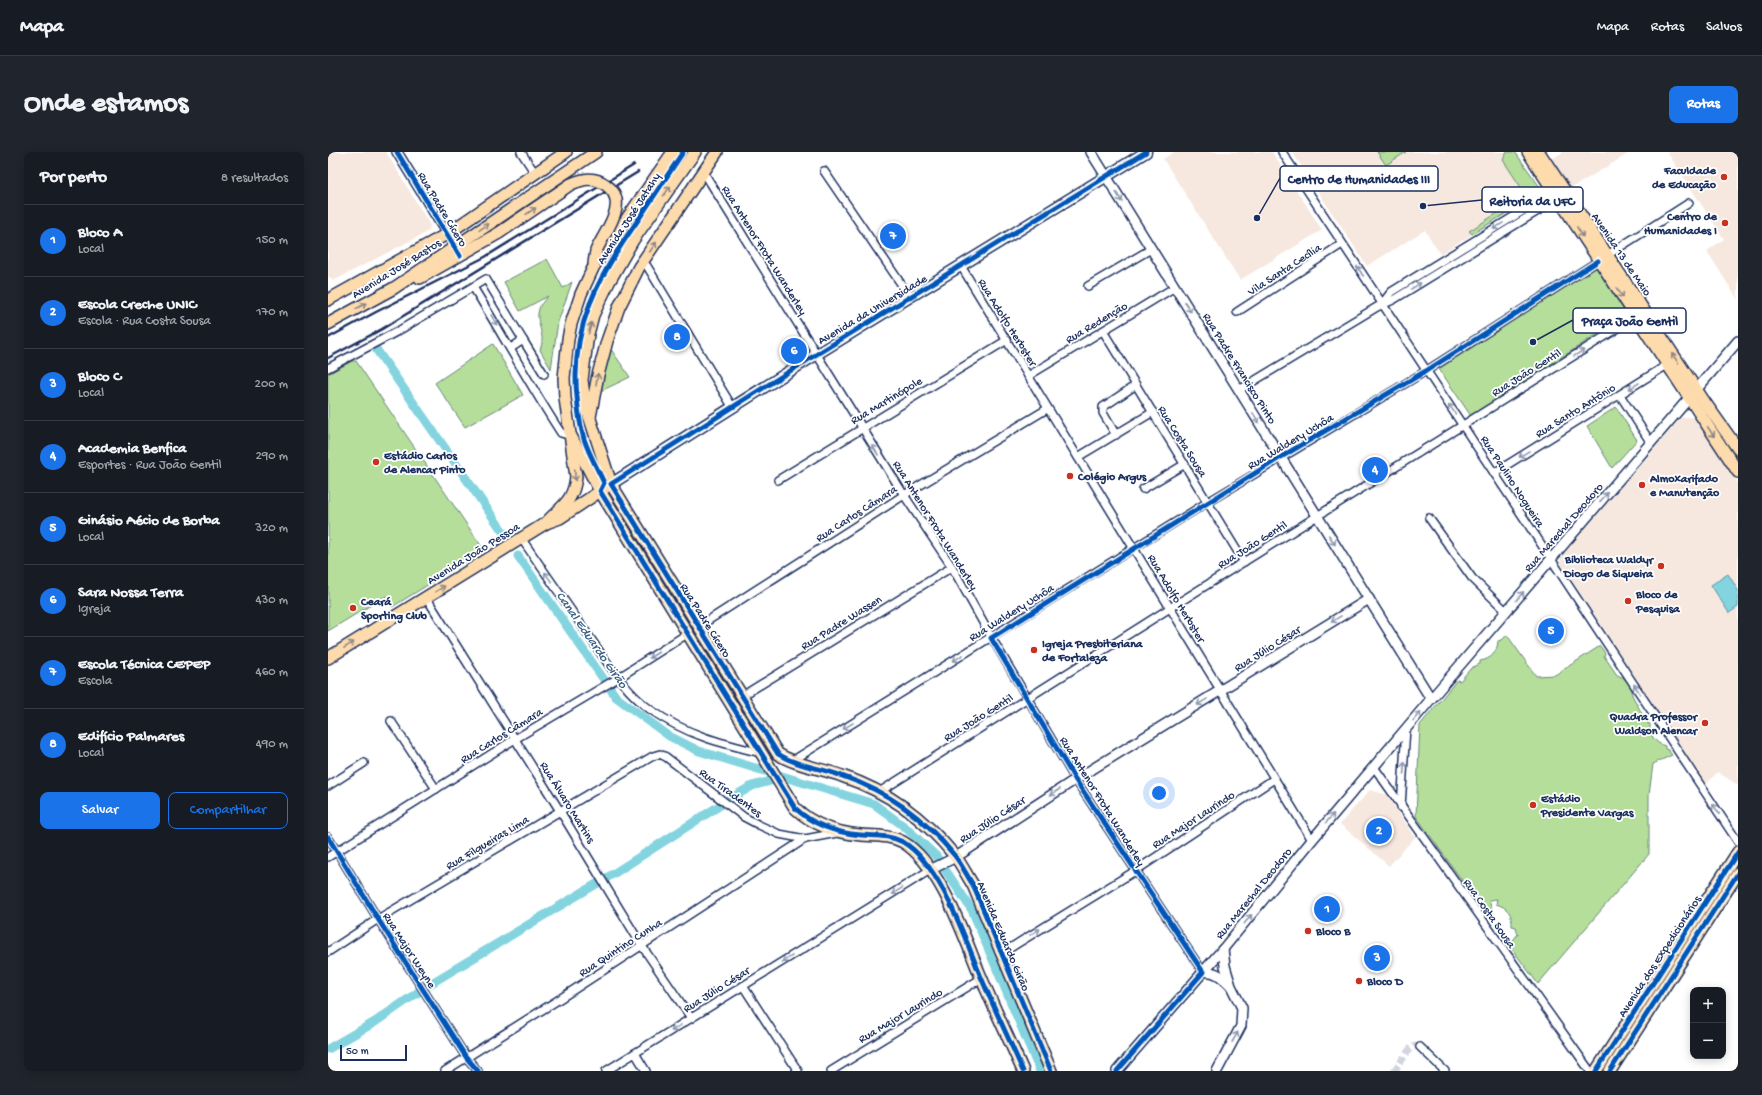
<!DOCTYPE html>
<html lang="pt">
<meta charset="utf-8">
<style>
:root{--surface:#171b24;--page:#20242c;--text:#f1f3f6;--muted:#9ea1a6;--line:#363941;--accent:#1a73e8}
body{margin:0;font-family:"Gochi Hand",sans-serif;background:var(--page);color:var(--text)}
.controls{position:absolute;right:12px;bottom:12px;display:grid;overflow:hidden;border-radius:8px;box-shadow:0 2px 10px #0003}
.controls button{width:36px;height:36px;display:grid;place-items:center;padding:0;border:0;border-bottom:1px solid var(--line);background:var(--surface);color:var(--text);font:20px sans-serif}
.scale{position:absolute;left:12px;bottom:10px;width:67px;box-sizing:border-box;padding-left:4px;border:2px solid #1b2f5e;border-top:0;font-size:11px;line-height:14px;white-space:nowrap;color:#1b2f5e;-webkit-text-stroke:3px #fff;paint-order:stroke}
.you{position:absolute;left:831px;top:641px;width:14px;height:14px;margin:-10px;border:3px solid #fff;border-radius:50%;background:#1a73e8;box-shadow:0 0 0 6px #1a73e833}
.badge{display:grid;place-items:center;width:26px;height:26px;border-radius:50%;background:var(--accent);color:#fff;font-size:13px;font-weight:700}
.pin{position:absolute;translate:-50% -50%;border:2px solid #fff;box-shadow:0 1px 4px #0006}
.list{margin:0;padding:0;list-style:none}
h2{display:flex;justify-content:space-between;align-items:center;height:52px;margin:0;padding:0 16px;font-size:17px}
h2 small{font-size:13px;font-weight:400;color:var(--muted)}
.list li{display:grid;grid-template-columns:26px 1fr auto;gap:12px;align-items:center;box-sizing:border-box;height:72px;padding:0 16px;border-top:1px solid var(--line)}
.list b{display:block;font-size:15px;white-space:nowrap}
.list p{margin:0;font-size:13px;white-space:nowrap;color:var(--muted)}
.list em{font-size:13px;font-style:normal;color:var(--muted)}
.actions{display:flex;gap:8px;padding:12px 16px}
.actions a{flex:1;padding:9px 0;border:1px solid var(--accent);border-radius:8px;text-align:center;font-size:14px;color:var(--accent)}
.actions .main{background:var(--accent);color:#fff}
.map{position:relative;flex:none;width:1410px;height:919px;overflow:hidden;border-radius:8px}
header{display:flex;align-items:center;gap:24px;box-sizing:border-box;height:56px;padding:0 20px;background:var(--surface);border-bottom:1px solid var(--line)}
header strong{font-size:19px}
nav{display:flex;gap:22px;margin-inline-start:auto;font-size:14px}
.intro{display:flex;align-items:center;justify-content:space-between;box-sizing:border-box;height:96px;padding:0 24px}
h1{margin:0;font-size:28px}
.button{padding:10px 18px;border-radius:8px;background:var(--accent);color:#fff;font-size:14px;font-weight:700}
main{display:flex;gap:24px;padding:0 24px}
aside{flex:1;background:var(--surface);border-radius:8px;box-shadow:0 2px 10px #0003}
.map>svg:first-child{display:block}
.built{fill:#f6e8de}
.green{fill:#b5de9a;stroke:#68867c}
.water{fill:#84d4df;stroke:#5a92ab}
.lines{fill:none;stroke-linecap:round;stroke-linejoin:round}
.canal{stroke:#84d4df;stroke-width:9}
.minor-tunnel{stroke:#d1d5df;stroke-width:7;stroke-dasharray:7 3.5;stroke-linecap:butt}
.minor-casing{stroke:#1b2f5e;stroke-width:10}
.tertiary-casing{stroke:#1b2f5e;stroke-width:12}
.secondary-casing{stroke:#1b2f5e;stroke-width:13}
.primary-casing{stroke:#1b2f5e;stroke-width:14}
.minor{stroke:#fff;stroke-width:7}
.tertiary{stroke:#fff;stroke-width:9}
.secondary{stroke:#fff;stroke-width:10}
.primary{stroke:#fddbac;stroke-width:11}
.rail{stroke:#1b2f5e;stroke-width:2.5}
.primary-bridge-casing{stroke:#1b2f5e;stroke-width:14;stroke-linecap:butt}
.primary-bridge{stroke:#fddbac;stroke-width:11}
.cycleway-casing{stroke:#fff;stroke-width:8}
.cycleway{stroke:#0057b8;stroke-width:5}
.oneway{stroke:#8c8585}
.oneway2{stroke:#8d97ae}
.poi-dot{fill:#c8321e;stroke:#fff;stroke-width:1.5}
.labels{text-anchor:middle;stroke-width:3.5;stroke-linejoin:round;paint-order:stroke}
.poi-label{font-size:12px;font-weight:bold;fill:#1b2f5e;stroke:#fff;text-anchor:start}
.street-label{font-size:12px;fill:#1b2f5e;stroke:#fff}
.water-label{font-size:13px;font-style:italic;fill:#3a6185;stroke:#fff}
.leader{fill:none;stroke:#1b2f5e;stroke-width:1.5}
.callout-dot{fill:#1b2f5e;stroke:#fff;stroke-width:1.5}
.callout{fill:#fff;stroke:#1b2f5e;stroke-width:1.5}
.callout-label{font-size:13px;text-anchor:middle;font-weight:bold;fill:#1b2f5e}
</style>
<header>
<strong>Mapa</strong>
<nav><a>Mapa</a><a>Rotas</a><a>Salvos</a></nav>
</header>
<div class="intro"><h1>Onde estamos</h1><a class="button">Rotas</a></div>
<main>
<aside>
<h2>Por perto<small>8 resultados</small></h2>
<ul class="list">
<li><span class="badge">1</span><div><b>Bloco A</b><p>Local</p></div><em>150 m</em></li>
<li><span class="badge">2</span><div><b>Escola Creche UNIC</b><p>Escola · Rua Costa Sousa</p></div><em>170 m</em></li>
<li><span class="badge">3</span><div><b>Bloco C</b><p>Local</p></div><em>200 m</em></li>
<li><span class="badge">4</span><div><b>Academia Benfica</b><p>Esportes · Rua João Gentil</p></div><em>290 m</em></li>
<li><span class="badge">5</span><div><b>Ginásio Aécio de Borba</b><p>Local</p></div><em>320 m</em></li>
<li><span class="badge">6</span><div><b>Sara Nossa Terra</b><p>Igreja</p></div><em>430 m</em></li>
<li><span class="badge">7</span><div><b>Escola Técnica CEPEP</b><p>Escola</p></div><em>460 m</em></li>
<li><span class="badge">8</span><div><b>Edifício Palmares</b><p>Local</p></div><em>490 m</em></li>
</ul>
<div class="actions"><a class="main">Salvar</a><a>Compartilhar</a></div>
</aside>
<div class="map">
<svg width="1410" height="919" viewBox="0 0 1410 919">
<rect width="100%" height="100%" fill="#fff"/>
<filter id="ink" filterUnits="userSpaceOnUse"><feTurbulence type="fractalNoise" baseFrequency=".025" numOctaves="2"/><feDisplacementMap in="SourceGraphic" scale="8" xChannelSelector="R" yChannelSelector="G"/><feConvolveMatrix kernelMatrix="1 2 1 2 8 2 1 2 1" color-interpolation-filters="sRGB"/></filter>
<g filter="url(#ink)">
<!-- built -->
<g class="built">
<path d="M0 0H58L102 73 101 79 5 129 0 124Z"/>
<path d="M846 0H944L994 78 912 128 835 7Z"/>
<path d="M964 0H1188L1212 35V38L1210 42 1112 102 1097 78 1039 114Z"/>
<path d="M1235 0H1303L1242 37 1224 7Z"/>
<path d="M1339 0H1410V148L1379 99 1396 87Z"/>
<path d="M1362 265 1368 267 1410 331V633L1389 620 1378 633 1232 410 1233 405 1353 266Z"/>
<path d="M1042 638 1059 643 1087 685 1061 714 1012 672Z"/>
</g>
<!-- green -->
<g class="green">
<path d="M1049 0H1078L1058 13Z"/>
<path d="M1179 0H1187L1212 35 1210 42 1144 82 1141 79 1198 43 1175 8Z"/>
<path d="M219 107 235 136 244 130 230 170 223 217 212 198C219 182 206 170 211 157 212 152 217 148 220 144L192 159 176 130Z"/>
<path d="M1268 115 1299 163 1143 264 1111 217Z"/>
<path d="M165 192 195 243 137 275 107 231Z"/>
<path d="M280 193 302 225 271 240Z"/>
<path d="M24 209H28L156 398 64 455 58 444 0 479V222Z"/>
<path d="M1288 255 1309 288 1284 316 1259 274Z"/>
<path d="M1179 483 1208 524 1227 523 1272 494 1277 501 1276 504 1289 523 1296 526 1304 536V543L1319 571 1322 572C1321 583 1327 591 1337 594V597L1340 598 1344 603 1325 612 1321 643V702L1210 832 1181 793 1190 782 1188 775 1184 774C1185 762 1179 755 1168 752L1169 747 1161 748 1165 762 1160 765 1088 664 1092 573 1129 528 1132 529 1143 516 1152 512V509C1164 507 1169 500 1170 489L1174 488Z"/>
</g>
<!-- water -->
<path class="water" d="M1400 422 1410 438V455L1401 461 1383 433Z"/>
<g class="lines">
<!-- canal -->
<g class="canal">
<path d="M48 197 178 384"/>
<path d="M190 404 288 545 341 584 371 599 546 652 577 675 608 704 644 758 712 919"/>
<path d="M0 897 47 870 102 832 285 722 405 645 424 634 454 626"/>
</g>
<!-- minor-tunnel -->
<path class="minor-tunnel" d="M1066 919 1082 897 1087 894 1092 895"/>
<defs>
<g id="minor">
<path d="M193 0 207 21"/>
<path d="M954 0 1410 690"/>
<path d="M375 19 576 343 624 415 662 483 747 627 875 820"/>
<path d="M496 19 582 145"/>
<path d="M319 114 405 256"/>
<path d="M633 114 984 688"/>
<path d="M760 134 823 97"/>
<path d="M145 135C175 183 202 234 233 281L243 284"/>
<path d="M1054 152 1063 140 1227 39"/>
<path d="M909 160 1014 92"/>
<path d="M775 179 916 410"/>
<path d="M195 188 216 222"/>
<path d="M0 216 70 179 158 127 195 188 183 196"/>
<path d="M700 224 847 135"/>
<path d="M911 238 1049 155 1065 148 1231 46"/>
<path d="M1292 243 1323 291"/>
<path d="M788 283 775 261V255L808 233"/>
<path d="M750 305 825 260"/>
<path d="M1166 321 1339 213"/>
<path d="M450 328 679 188"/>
<path d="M815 337 857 312"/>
<path d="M1101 366 1144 426 1178 459"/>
<path d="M193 386C216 419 238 451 261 484 279 510 297 540 323 558 359 583 392 591 433 601"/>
<path d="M98 445 232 659 314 794 363 866"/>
<path d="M370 475 576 343 719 257"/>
<path d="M414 544 624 415"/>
<path d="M63 569 108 637"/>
<path d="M464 609 880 350 1098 219 1361 51"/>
<path d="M1046 615 1262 919"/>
<path d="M0 634 36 611"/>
<path d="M553 639 842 456 1308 165"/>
<path d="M1073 655 1078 576"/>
<path d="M0 685 50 767 138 905 150 919"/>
<path d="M0 705 187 587 290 526 359 482"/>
<path d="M0 800 50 767 325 604 332 602 338 605 416 665 431 673 451 682 477 687 509 681"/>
<path d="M674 801 807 719 946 627"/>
<path d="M415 834 470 919"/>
<path d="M1092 895 1117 919"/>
<path d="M307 901 318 919"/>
<path d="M117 919 230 848 477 687"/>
<path d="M278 919 602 718"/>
<path d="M503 919 654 826"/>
</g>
<g id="tertiary">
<path d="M69 0 130 100"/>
<path d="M763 0 1103 547"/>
<path d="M602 718 628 705 745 629 1041 447"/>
<path d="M875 820C887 818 894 825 902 833"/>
<path d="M789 919 895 797 984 688 1103 547 1410 189"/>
<path d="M889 919 913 874 914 856 903 834 897 814 895 797"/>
</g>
<path id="secondary" d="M283 332 489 202 818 0"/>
<g id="primary">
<path d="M367 0 305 88 281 130 265 163 260 182 254 228 257 251 283 332 450 602C469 614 493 616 514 624 561 640 595 665 627 704 634 713 639 724 645 733L723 919"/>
<path d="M1200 0 1410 320"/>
<path d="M1211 0 1378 252 1410 297"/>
<path d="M92 126 171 81"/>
<path d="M0 148 119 82 238 0"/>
<path d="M0 172 66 136 268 0"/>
<path d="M262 265 270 223 279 189 291 155 311 115 389 0"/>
<path d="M243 284 272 339 467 656C485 673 509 681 533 683 547 684 562 683 575 690 613 713 636 785 653 825 666 856 681 887 695 919"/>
<path d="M218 371C233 354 245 351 248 325L237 246 236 226 240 187 243 172 253 142 266 114 345 0"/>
<path d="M0 506 218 371 232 366 277 336"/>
<path d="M1268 919 1410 700"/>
<path d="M1282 919 1410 721"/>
</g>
</defs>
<!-- minor casing -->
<use href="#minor" class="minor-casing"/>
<!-- tertiary casing -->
<use href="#tertiary" class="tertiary-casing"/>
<!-- secondary casing -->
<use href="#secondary" class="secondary-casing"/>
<!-- primary casing -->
<use href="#primary" class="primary-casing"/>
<!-- minor -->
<use href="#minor" class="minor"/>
<!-- tertiary -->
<use href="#tertiary" class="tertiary"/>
<!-- secondary -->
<use href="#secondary" class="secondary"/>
<!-- primary -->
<use href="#primary" class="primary"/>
<!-- rail -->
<g class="rail">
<path d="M0 186 48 160 157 105 306 13"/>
<path d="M0 206 54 177 310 20"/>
</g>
<defs>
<path id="primary-bridge" d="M171 81 243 32C255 27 266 24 278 33 303 50 276 80 268 99 267 104 266 110 266 114"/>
</defs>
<!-- primary-bridge casing -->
<use href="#primary-bridge" class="primary-bridge-casing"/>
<!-- primary-bridge -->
<use href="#primary-bridge" class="primary-bridge"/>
<defs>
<g id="cycleway">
<path d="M69 0 132 104"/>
<path d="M355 0C339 24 324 47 308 71 270 125 242 176 249 245 250 258 252 273 256 287 261 302 269 316 276 331L272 339 467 656C485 673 509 681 533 683 547 684 562 683 575 690 613 713 636 785 653 825 666 856 681 887 695 919"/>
<path d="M0 685 50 767 138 905 150 919"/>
<path d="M723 919 645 733C639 724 634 713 627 704 595 665 561 640 514 624 493 616 469 614 450 602L283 332 489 202 818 0"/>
<path d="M789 919 875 820 747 627 663 486 953 305 1098 219 1270 109"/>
<path d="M1268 919 1410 700"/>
<path d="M1282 919 1410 721"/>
</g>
</defs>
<!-- cycleway casing -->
<use href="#cycleway" class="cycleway-casing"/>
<!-- cycleway -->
<use href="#cycleway" class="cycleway"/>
</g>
<!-- one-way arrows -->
<defs><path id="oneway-shaft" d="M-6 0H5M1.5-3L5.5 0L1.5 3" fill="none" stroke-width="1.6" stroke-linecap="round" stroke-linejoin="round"/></defs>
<g class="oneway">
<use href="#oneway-shaft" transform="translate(339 39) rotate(-55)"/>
<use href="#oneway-shaft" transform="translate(203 59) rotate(-34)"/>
<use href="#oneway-shaft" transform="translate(156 75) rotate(-34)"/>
<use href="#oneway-shaft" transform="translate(1252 80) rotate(58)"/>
<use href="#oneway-shaft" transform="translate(325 95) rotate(-56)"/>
<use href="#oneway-shaft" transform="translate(1292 141) rotate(56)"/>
<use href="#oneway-shaft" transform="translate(33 154) rotate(-29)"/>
<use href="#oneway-shaft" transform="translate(262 176) rotate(-75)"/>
<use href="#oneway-shaft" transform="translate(1347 206) rotate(-124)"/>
<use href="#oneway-shaft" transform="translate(269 227) rotate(-80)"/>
<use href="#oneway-shaft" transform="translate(1383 280) rotate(56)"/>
<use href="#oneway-shaft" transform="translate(247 323) rotate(88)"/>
<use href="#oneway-shaft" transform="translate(112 437) rotate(-32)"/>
<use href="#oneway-shaft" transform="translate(21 493) rotate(-32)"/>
</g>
<g class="oneway2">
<use href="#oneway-shaft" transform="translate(791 45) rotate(58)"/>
<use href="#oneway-shaft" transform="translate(1170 74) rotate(148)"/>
<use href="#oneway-shaft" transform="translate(1032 119) rotate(-123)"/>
<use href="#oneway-shaft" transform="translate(1088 134) rotate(-32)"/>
<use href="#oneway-shaft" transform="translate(860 155) rotate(58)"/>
<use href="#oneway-shaft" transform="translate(166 168) rotate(59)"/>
<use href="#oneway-shaft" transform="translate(1251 201) rotate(-32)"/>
<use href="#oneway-shaft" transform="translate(1306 234) rotate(148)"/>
<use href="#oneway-shaft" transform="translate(1124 257) rotate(-125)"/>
<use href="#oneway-shaft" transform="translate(928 266) rotate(58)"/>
<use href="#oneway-shaft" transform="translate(547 298) rotate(-122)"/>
<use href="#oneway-shaft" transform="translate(1196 302) rotate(148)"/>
<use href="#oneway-shaft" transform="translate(1276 345) rotate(-49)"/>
<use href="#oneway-shaft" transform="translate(1004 388) rotate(57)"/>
<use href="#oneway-shaft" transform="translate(220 425) rotate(-125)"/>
<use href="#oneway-shaft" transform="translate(1192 444) rotate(-50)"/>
<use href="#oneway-shaft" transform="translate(1008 467) rotate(148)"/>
<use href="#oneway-shaft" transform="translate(326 503) rotate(147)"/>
<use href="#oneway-shaft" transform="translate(630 506) rotate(148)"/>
<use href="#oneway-shaft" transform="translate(1309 537) rotate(-123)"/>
<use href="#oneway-shaft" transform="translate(874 550) rotate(149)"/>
<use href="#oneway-shaft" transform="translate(1089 564) rotate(-50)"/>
<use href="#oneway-shaft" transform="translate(520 574) rotate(148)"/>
<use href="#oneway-shaft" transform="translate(1076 616) rotate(-86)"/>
<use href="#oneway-shaft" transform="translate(727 640) rotate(147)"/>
<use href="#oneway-shaft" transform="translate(1388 657) rotate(-124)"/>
<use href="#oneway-shaft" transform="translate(1002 666) rotate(-50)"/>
<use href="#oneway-shaft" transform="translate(569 739) rotate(148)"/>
<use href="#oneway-shaft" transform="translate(920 767) rotate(-51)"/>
<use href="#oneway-shaft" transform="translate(707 780) rotate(-32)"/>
<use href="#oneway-shaft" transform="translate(459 807) rotate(148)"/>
<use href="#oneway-shaft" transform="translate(348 876) rotate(148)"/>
<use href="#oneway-shaft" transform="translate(907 885) rotate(-61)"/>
</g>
</g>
<!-- markers -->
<g class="poi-dot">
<circle cx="1396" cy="25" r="4"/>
<circle cx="1397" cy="71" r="4"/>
<circle cx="48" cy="310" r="4"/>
<circle cx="742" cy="324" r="4"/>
<circle cx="1314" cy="333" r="4"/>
<circle cx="1333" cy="414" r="4"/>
<circle cx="1300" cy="449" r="4"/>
<circle cx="25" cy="456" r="4"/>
<circle cx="706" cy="498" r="4"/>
<circle cx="1377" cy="571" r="4"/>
<circle cx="1205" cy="653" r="4"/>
<circle cx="980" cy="779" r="4"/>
<circle cx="1031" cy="829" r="4"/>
</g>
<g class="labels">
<!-- poi labels -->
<g class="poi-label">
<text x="1388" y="22" text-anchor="end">Faculdade<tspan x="1388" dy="14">de Educação</tspan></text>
<text x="1389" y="68" text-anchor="end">Centro de<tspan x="1389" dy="14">Humanidades I</tspan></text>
<text x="56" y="307">Estádio Carlos<tspan x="56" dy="14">de Alencar Pinto</tspan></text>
<text x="750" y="328">Colégio Argus</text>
<text x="1322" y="330">Almoxarifado<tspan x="1322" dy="14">e Manutenção</tspan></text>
<text x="1325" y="411" text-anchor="end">Biblioteca Waldyr<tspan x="1325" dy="14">Diogo de Siqueira</tspan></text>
<text x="1308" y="446">Bloco de<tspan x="1308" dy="14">Pesquisa</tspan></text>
<text x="33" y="453">Ceará<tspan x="33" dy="14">Sporting Club</tspan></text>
<text x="714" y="495">Igreja Presbiteriana<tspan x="714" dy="14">de Fortaleza</tspan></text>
<text x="1369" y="568" text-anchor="end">Quadra Professor<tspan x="1369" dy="14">Waldson Alencar</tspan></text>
<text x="1213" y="650">Estádio<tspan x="1213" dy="14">Presidente Vargas</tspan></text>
<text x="988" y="783">Bloco B</text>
<text x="1039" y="833">Bloco D</text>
</g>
<!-- street labels -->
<g class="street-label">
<text transform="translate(115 57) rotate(59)" y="4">Rua Padre Cícero</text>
<text transform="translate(300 66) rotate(-57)" y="4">Avenida José Jatahy</text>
<text transform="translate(437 98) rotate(58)" y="4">Rua Antenor Frota Wanderley</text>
<text transform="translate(1294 102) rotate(56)" y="4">Avenida 13 de Maio</text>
<text transform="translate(68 116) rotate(-32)" y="4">Avenida José Bastos</text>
<text transform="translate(956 117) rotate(-33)" y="4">Vila Santa Cecília</text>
<text transform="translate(544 157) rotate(-31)" y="4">Avenida da Universidade</text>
<text transform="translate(680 170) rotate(58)" y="4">Rua Adolfo Herbster</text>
<text transform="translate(768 170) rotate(-31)" y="4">Rua Redenção</text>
<text transform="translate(912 216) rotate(58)" y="4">Rua Padre Francisco Pinto</text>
<text transform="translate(1198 220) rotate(-32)" y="4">Rua João Gentil</text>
<text transform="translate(558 248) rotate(-31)" y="4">Rua Martinópole</text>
<text transform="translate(1247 258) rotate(-32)" y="4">Rua Santo Antônio</text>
<text transform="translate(855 289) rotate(58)" y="4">Rua Costa Sousa</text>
<text transform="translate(962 289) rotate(-31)" y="4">Rua Waldery Uchôa</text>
<text transform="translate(1185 329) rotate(57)" y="4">Rua Paulino Nogueira</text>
<text transform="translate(528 361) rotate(-33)" y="4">Rua Carlos Câmara</text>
<text transform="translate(608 373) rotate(58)" y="4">Rua Antenor Frota Wanderley</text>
<text transform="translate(1235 375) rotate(-49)" y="4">Rua Marechal Deodoro</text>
<text transform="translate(924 392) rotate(-32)" y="4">Rua João Gentil</text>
<text transform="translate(145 401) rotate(-32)" y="4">Avenida João Pessoa</text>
<text transform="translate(849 446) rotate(59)" y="4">Rua Adolfo Herbster</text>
<text transform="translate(683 460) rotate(-32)" y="4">Rua Waldery Uchôa</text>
<text transform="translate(378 468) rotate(58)" y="4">Rua Padre Cícero</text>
<text transform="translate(513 470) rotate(-32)" y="4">Rua Padre Wassen</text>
<text transform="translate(939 496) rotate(-32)" y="4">Rua Júlio César</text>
<text transform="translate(650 565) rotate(-32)" y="4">Rua João Gentil</text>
<text transform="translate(173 583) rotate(-32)" y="4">Rua Carlos Câmara</text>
<text transform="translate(403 640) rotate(36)" y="4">Rua Tiradentes</text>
<text transform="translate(775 649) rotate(58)" y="4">Rua Antenor Frota Wanderley</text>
<text transform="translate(240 650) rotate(58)" y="4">Rua Álvaro Martins</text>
<text transform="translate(664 667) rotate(-33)" y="4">Rua Júlio César</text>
<text transform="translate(865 667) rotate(-33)" y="4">Rua Major Laurindo</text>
<text transform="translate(159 690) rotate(-31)" y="4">Rua Filgueiras Lima</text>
<text transform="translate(925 741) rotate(-51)" y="4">Rua Marechal Deodoro</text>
<text transform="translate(1162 761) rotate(55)" y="4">Rua Costa Sousa</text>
<text transform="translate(676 784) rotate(67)" y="4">Avenida Eduardo Girão</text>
<text transform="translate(292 795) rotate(-33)" y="4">Rua Quintino Cunha</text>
<text transform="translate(82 798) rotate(57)" y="4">Rua Major Weyne</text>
<text transform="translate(1331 804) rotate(-57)" y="4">Avenida dos Expedicionários</text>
<text transform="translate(388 837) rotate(-32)" y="4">Rua Júlio César</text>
<text transform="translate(572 863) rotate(-31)" y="4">Rua Major Laurindo</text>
</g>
<!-- water labels -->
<g class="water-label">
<text transform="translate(265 487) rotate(55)" y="5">Canal Eduardo Girão</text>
</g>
</g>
<!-- callouts -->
<path class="leader" d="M929 66L952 26M1095 54L1154 48M1205 190L1245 168"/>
<g class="callout-dot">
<circle cx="929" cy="66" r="4"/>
<circle cx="1095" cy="54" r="4"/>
<circle cx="1205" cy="190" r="4"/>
</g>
<g class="callout">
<rect x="952" y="14" width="158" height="25" rx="4"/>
<rect x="1154" y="35" width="101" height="25" rx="4"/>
<rect x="1245" y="156" width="113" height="25" rx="4"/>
</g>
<g class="callout-label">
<text x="1031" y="31">Centro de Humanidades III</text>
<text x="1204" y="53">Reitoria da UFC</text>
<text x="1302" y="173">Praça João Gentil</text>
</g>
</svg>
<div class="controls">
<button>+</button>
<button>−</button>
</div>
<div class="scale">50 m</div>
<div class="you"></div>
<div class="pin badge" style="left:999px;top:757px">1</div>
<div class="pin badge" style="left:1051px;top:679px">2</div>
<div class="pin badge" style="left:1049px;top:806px">3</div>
<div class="pin badge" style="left:1047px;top:318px">4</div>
<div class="pin badge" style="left:1223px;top:479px">5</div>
<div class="pin badge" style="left:466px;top:199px">6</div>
<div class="pin badge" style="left:565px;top:84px">7</div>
<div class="pin badge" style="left:349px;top:185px">8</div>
</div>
</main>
